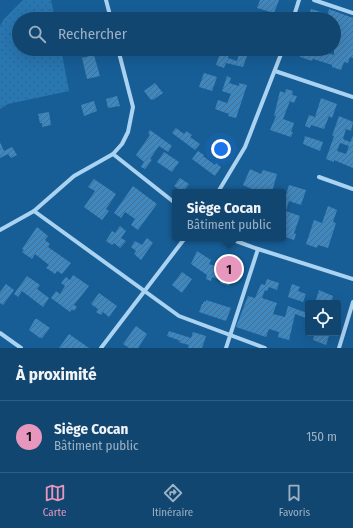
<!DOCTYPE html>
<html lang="fr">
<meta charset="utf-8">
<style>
:root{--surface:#114671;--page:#1e5079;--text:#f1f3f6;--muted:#9cb1c3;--line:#305e84;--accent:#e797bd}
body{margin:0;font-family:"Fira Sans Condensed",sans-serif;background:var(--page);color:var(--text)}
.controls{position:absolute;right:12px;bottom:12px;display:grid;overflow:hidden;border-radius:4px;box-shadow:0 4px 16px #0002}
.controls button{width:36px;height:36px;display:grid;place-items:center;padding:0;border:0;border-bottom:1px solid var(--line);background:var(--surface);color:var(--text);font:20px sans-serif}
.you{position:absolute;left:221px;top:149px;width:14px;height:14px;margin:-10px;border:3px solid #fff;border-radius:50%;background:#1a73e8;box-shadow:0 0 0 6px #1a73e833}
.badge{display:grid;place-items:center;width:26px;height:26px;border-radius:50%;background:var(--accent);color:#111;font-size:13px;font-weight:700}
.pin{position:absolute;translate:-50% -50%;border:2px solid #fff;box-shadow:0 1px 4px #0006}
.popup{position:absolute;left:172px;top:189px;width:114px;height:52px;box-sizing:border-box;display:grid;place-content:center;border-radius:4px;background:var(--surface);filter:drop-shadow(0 1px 3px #0005);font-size:13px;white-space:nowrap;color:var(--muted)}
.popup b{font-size:15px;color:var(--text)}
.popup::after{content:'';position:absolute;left:50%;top:100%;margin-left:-8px;border:8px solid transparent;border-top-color:var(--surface)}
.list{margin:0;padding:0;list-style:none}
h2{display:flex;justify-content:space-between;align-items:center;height:52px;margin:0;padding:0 16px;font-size:17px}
h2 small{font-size:13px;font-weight:400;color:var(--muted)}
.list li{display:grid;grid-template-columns:26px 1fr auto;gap:12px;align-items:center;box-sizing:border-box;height:72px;padding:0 16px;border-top:1px solid var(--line)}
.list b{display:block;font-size:15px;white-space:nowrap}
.list p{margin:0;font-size:13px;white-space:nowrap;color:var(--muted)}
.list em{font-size:13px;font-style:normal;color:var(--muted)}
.icon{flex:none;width:22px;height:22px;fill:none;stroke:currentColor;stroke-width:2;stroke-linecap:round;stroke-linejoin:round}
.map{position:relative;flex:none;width:353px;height:348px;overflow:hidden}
.search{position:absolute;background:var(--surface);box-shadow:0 4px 16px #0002;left:12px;right:12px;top:12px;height:44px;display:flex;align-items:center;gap:10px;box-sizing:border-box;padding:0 14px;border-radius:22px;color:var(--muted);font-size:15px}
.sheet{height:124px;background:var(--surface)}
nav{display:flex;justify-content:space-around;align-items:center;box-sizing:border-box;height:56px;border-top:1px solid var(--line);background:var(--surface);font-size:11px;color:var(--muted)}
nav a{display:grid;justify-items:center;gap:2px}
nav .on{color:var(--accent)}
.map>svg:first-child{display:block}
.grass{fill:url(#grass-dots)}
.building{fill:url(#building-hatch);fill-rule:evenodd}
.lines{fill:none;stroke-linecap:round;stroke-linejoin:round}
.street{stroke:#aad2f1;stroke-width:4}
</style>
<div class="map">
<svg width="353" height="348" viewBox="0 0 353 348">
<defs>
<pattern id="grass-dots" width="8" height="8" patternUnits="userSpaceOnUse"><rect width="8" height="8" fill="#2777b3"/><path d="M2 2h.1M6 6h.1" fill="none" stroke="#3a6280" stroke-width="1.8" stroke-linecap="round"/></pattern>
<pattern id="building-hatch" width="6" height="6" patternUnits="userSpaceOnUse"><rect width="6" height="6" fill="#4087be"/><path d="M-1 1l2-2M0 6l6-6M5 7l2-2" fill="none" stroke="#456f90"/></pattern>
</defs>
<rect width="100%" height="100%" fill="#175e97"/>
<!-- grass -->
<path class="grass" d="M23 0H51L55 19H19V49H61L69 91 8 104 0 109V26L4 19Z"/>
<!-- building -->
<g class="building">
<path d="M260 0H279L274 13 257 8Z"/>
<path d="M311 9 328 14 329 9 353 18V58L350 57 348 63 344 62 341 70 332 67V65L329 64 313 59 312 61 300 57 302 52 294 49H312V51L327 55V53L334 55V19H300L302 13 309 15Z"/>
<path d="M221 50 229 53 228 58 237 61 240 51 248 53 243 67 226 63 224 68 216 65Z"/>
<path d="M94 55 100 76 87 79 82 58Z"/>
<path d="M204 73 217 77 212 91 199 87Z"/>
<path d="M227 76 231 78 229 83 239 86V83L247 85 236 118 228 116 229 114 215 109 218 100 227 103 231 94 222 91Z"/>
<path d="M155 83 163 93 153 100 152 99 151 100 144 91Z"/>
<path d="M286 89 293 91 292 95 297 96 294 103 290 101 283 119 294 123 291 132H293L291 137 270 130 276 116H274L280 91 285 93Z"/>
<path d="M117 96 120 106 108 108 106 99Z"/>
<path d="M321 98 337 104 332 118 329 116 324 129 311 125 310 128 305 126 309 115 315 117Z"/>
<path d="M94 101 97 111 84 116 81 105Z"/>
<path d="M49 112 51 125 42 127V123H40L38 114Z"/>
<path d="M339 116 353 122 351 131 346 129 343 139 350 142 353 136V168L334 160V162L326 159 334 136H332ZM340 143 349 146 346 154 337 151Z"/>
<path d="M176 128 184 134 186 131 192 135 190 137 200 144 195 150 172 133Z"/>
<path d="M150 130 172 146 168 152 159 146 150 159 152 160 145 169 141 167 144 162 136 155 150 135 148 133Z"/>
<path d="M305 136 323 142 320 151 303 144Z"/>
<path d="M0 142 4 151 12 147 17 155 11 158 8 154 0 158Z"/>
<path d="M198 151 204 155 203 156 215 165 216 163 221 167 215 176 192 159Z"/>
<path d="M164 152 179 162 172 172 157 162Z"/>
<path d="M250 169 261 174 263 170 277 174 272 192H258L243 185Z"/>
<path d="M180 178 189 184 183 192 174 186Z"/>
<path d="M94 179 116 194 106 209 109 211 102 220 84 207 95 191 88 187Z"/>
<path d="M289 185 306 190 301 205 289 201 286 211 300 216 294 233 296 234 294 240 283 236V227L285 220H283V204Z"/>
<path d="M133 186 157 204 138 230 131 225 135 219 125 212 121 218 114 213Z"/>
<path d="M328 206 337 210 333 222 336 223 328 248 318 245 317 248 306 244 314 220 322 223Z"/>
<path d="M120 226 126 231 121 238 126 241 120 248 114 243 112 245 106 241 112 231 115 233Z"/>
<path d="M37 227 48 236 45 240 50 244 48 247 71 263 62 274 57 271 55 274 51 271 46 268 49 265 35 254 32 259 22 252 24 250 22 249Z"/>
<path d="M147 238 153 243 141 260 134 254 136 251 131 247 135 241 142 245Z"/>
<path d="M197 251 211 260 209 264 221 268 223 259 239 265 235 277 232 276 229 286 220 283 221 280 212 277 211 281 206 279 207 275 191 264Z"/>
<path d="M182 272 192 279 182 293 172 285Z"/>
<path d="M73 275 89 286 74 305 77 307 74 311 72 309 70 312 51 298 56 291 60 294 65 286 61 283 66 277 70 280Z"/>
<path d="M27 276 40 285 37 289 49 298 43 307 22 291 18 297 14 294Z"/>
<path d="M267 279 279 283 277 290 269 287 267 291 265 290 262 298 277 303 273 314 285 317 288 306 307 313 306 318 295 314 289 340 278 337 279 332 269 329 266 337 236 327 248 296 255 298 261 284 265 285Z"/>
<path d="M6 284 14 290 3 305 0 303V292Z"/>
<path d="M292 284 300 287 298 291 306 294 303 302 288 297Z"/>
<path d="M319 290 333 296 331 303H326L316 300Z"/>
<path d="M99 293 117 306 109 317 103 312 101 315 96 312 98 309 91 304Z"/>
<path d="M206 300 231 308 226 321 199 312 202 304H203L204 301 206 302Z"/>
<path d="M35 319H37L50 328 42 338H40L29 330Z"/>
<path d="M136 326 147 334 138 348H129L123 344Z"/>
<path d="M169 331 191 338 193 332 206 336 202 348H188L189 345 178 342 181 341 167 336Z"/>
<path d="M315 333H321L329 336 326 345 313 340Z"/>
<path d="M69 334 89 348H59Z"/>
</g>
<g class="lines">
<!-- street -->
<g class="street">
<path d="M106 0 111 19"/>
<path d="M314 0 353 13"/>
<path d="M293 19 299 0"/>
<path d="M275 71 353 97"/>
<path d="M113 154 175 203"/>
<path d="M319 177 353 189"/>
<path d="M218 192 245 147 283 49"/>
<path d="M34 211 179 316 265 348"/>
<path d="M0 230 34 211 74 176 113 154 122 144 128 132 133 107 118 49"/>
<path d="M228 238 258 249 353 279"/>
<path d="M0 333 21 348"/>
<path d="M101 348 185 238"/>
<path d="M226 348 258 249"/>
<path d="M339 348 353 302"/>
</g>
</g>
</svg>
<div class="controls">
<button><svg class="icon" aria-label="locate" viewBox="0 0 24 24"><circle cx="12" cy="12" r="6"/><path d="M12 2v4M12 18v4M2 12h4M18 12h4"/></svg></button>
</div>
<div class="you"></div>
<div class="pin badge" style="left:229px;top:269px">1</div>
<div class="popup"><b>Siège Cocan</b>Bâtiment public</div>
<div class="search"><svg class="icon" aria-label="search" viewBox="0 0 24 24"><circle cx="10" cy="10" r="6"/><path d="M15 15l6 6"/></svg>Rechercher</div>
</div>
<section class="sheet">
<h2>À proximité<small></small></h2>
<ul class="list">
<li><span class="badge">1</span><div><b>Siège Cocan</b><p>Bâtiment public</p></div><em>150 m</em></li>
</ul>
</section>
<nav>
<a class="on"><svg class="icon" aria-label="map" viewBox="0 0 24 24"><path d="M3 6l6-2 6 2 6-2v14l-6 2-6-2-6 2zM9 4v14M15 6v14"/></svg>Carte</a>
<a><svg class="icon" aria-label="directions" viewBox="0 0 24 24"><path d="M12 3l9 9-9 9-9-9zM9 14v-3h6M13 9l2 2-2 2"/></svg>Itinéraire</a>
<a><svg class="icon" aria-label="saved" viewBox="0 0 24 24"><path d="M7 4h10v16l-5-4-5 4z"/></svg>Favoris</a>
</nav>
